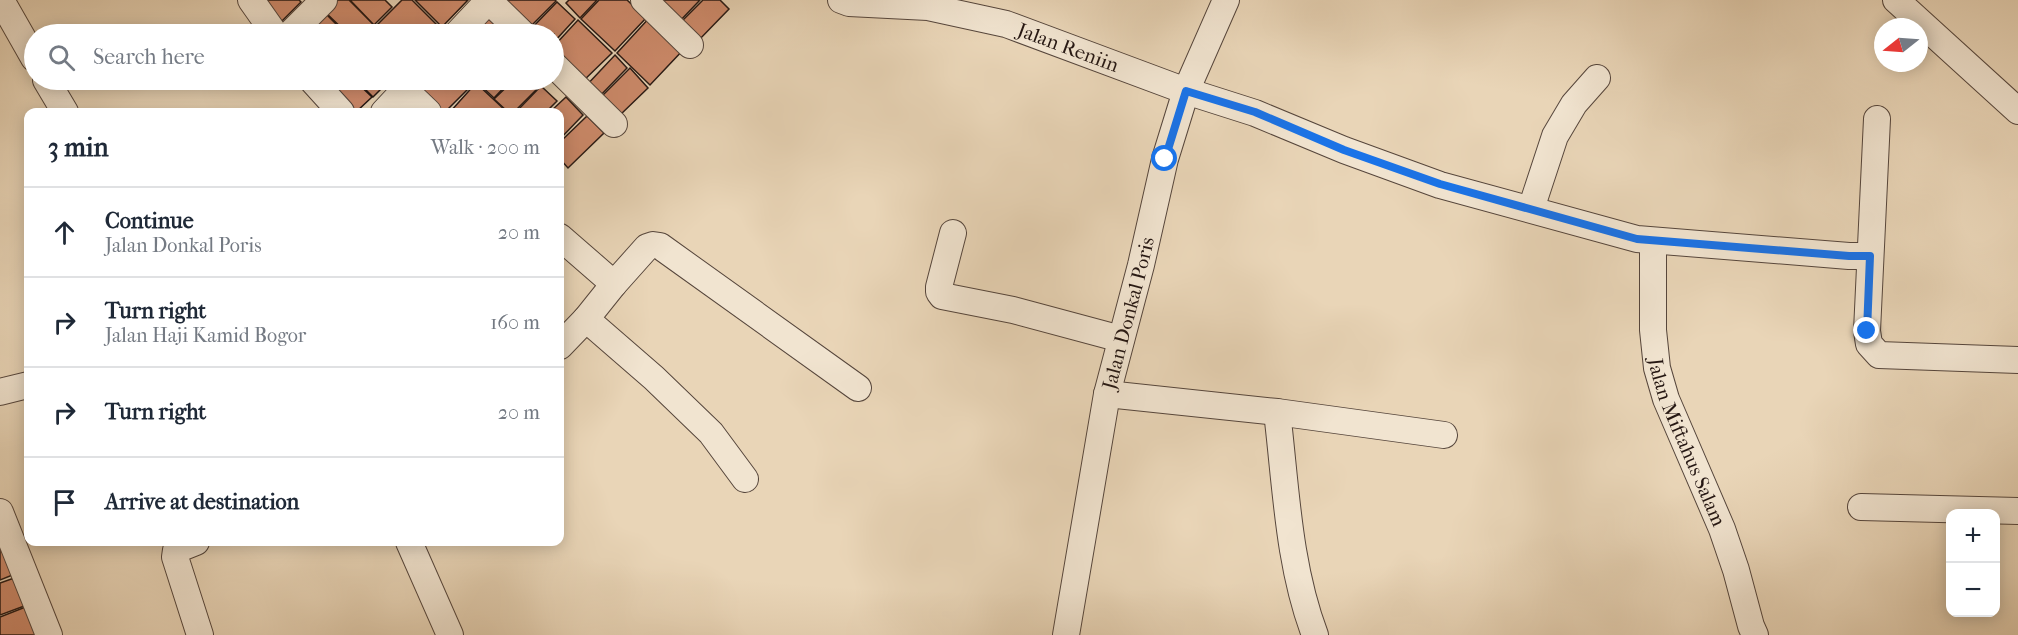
<!DOCTYPE html>
<meta charset="utf-8">
<style>
:root{--surface:#fff;--page:#f2f2f3;--text:#1f2937;--muted:#747a83;--line:#e0e1e3}
body{margin:0;font-family:"IM FELL French Canon",serif;background:var(--page);color:var(--text)}
.controls{position:absolute;right:18px;bottom:18px;display:grid;overflow:hidden;border-radius:12px;box-shadow:0 3px 15px #0003}
.controls button{width:54px;height:54px;display:grid;place-items:center;padding:0;border:0;border-bottom:2px solid var(--line);background:var(--surface);color:var(--text);font:30px sans-serif}
.compass{position:absolute;left:1874px;top:18px;width:54px;height:54px;border-radius:50%;background:var(--surface);box-shadow:0 3px 15px #0003;rotate:253deg}
.stop{position:absolute;width:18px;height:18px;margin:-14px;border:4px solid #1a73e8;border-radius:50%;background:#fff}
.stop.end{background:#1a73e8;border-color:#fff;box-shadow:0 2px 6px #0008}
.list{margin:0;padding:0;list-style:none}
h2{display:flex;justify-content:space-between;align-items:center;height:78px;margin:0;padding:0 24px;font-size:26px}
h2 small{font-size:20px;font-weight:400;color:var(--muted)}
.list li{display:grid;grid-template-columns:39px 1fr auto;gap:18px;align-items:center;box-sizing:border-box;height:90px;padding:0 24px;border-top:2px solid var(--line)}
.list b{display:block;font-size:22px;white-space:nowrap}
.list p{margin:0;font-size:20px;white-space:nowrap;color:var(--muted)}
.list em{font-size:20px;font-style:normal;color:var(--muted)}
.icon{flex:none;width:33px;height:33px;fill:none;stroke:currentColor;stroke-width:2;stroke-linecap:round;stroke-linejoin:round}
.map{position:relative;flex:none;width:2018px;height:635px;overflow:hidden}
.search{position:absolute;background:var(--surface);box-shadow:0 3px 15px #0003;left:24px;top:24px;width:540px;height:66px;display:flex;align-items:center;gap:15px;box-sizing:border-box;padding:0 21px;border-radius:33px;color:var(--muted);font-size:22px}
.panel{position:absolute;background:var(--surface);box-shadow:0 3px 15px #0003;left:24px;top:108px;width:540px;height:438px;border-radius:12px}
.map>svg:first-child{display:block}
.building{fill:#cf8b6c;stroke:#251713;stroke-width:1.5}
.lines{fill:none;stroke-linecap:round;stroke-linejoin:round}
.minor-casing{stroke:#56463c;stroke-width:28}
.minor{stroke:#f1e4d0;stroke-width:26}
.route{stroke:#1a73e8;stroke-width:8}
.labels{text-anchor:middle;stroke-width:4.5;stroke-linejoin:round;paint-order:stroke}
.street-label{font-size:20px;fill:#251713;stroke:#f1e4d0}
</style>
<div class="map">
<svg width="2018" height="635" viewBox="0 0 2018 635">
<rect width="100%" height="100%" fill="#e9d5b7"/>
<filter id="stains"><feTurbulence type="fractalNoise" baseFrequency=".00333" numOctaves="4"/><feColorMatrix values="0 0 0 0 .2 0 0 0 0 .09 0 0 0 0 .02 0 0 0 .5 -.17"/></filter>
<radialGradient id="worn" r=".72"><stop offset=".6" stop-color="#630" stop-opacity="0"/><stop offset="1" stop-color="#630" stop-opacity=".3"/></radialGradient>
<!-- building -->
<g class="building">
<path d="M253 0H299L301 2 278 25Z"/>
<path d="M335 0H349L374 25 364 34H348L324 11Z"/>
<path d="M350 0H385L392 7 374 25Z"/>
<path d="M402 0H412L437 25 428 34H385L376 26Z"/>
<path d="M415 0H468L442 27Z"/>
<path d="M503 0H555L556 1 530 27Z"/>
<path d="M569 0H597L580 18 566 3Z"/>
<path d="M599 0H627L646 18 615 51 581 19Z"/>
<path d="M664 0H700L678 23 659 5Z"/>
<path d="M703 0H720L729 9 697 42 679 24Z"/>
<path d="M557 2 575 19 554 42V34H530L528 32Z"/>
<path d="M324 12 346 34H311L306 29Z"/>
<path d="M485 12 508 34H463Z"/>
<path d="M651 16 684 49 650 85 617 53Z"/>
<path d="M578 20 612 53 579 85 554 59V46Z"/>
<path d="M615 55 627 68 596 100 584 88Z"/>
<path d="M630 68 648 88 619 116 601 97Z"/>
<path d="M326 80H354L372 97 356 112H348Z"/>
<path d="M356 80H390L373 97Z"/>
<path d="M420 80H473L475 82 445 112H439L413 87Z"/>
<path d="M479 80H511L494 98 477 82Z"/>
<path d="M514 80H546L514 112H508L494 99Z"/>
<path d="M476 83 507 112H450Z"/>
<path d="M541 86 557 101 546 112H516Z"/>
<path d="M566 97 583 115 560 139V112H550Z"/>
<path d="M587 116 604 133 568 168 560 159V142Z"/>
<path d="M4 547 15 574 0 580V548Z"/>
<path d="M17 577 27 605 0 615V583Z"/>
<path d="M28 606 36 635H0V617Z"/>
</g>
<g class="lines">
<defs>
<g id="minor">
<path d="M1 0 34 58"/>
<path d="M251 0 275 34"/>
<path d="M644 0 690 45"/>
<path id="s1" d="M841 0 849 3 928 7 1006 24 1186 91 1255 113 1344 150 1440 185 1637 239 1849 256H1870"/>
<path d="M1896 0 2018 111"/>
<path d="M489 1 523 34"/>
<path d="M290 34 324 0"/>
<path d="M457 34 489 0"/>
<path d="M554 65 614 124"/>
<path d="M46 80 65 112"/>
<path d="M312 80 341 112"/>
<path d="M405 90 428 112"/>
<path d="M384 112 414 80"/>
<path d="M1877 119 1867 331 1869 344 1879 355 2018 360"/>
<path d="M1531 209 1555 136 1574 104 1597 78"/>
<path d="M953 233 939 287V292L942 296 1013 310 1121 339"/>
<path d="M560 237 614 284 586 319 560 346"/>
<path id="s2" d="M1653 241V330L1657 368 1666 399 1722 529 1736 570 1751 626 1755 635"/>
<path d="M614 284 647 247 653 245 660 246 858 388"/>
<path d="M586 319 654 378 711 433 745 479"/>
<path d="M0 392 28 385"/>
<path d="M1107 394 1277 412 1444 435"/>
<path d="M1277 412C1286 486 1288 564 1315 635"/>
<path d="M1861 507 2018 511"/>
<path d="M0 512 49 635"/>
<path d="M196 542 176 550 175 557 200 635"/>
<path d="M409 542 450 635"/>
<path id="s3" d="M1066 635 1107 394 1141 265 1165 159 1186 91 1226 0"/>
</g>
</defs>
<!-- minor casing -->
<use href="#minor" class="minor-casing"/>
<!-- minor -->
<use href="#minor" class="minor"/>
</g>
<g class="lines">
<!-- route -->
<path class="route" d="M1165 159 1186 91 1255 112 1344 150 1440 184 1637 239 1849 256H1870L1867 331"/>
</g>
<g class="labels">
<!-- street labels -->
<g class="street-label">
<text dy="7" stroke="none"><textPath href="#s1" startOffset="234">Jalan Reniin</textPath></text>
<text dy="7" stroke="none"><textPath href="#s3" startOffset="328">Jalan Donkal Poris</textPath></text>
<text dy="7" stroke="none"><textPath href="#s2" startOffset="207">Jalan Miftahus Salam</textPath></text>
</g>
</g>
<rect width="100%" height="100%" filter="url(#stains)"/>
<rect width="100%" height="100%" fill="url(#worn)"/>
</svg>
<div class="controls">
<button>+</button>
<button>−</button>
</div>
<svg class="compass" viewBox="-18 -18 36 36"><path d="M0-13l5 13h-10z" fill="#e53935"/><path d="M0 13l5-13h-10z" fill="#747a83"/></svg>
<div class="stop" style="left:1165px;top:159px"></div>
<div class="stop end" style="left:1867px;top:331px"></div>
<div class="search"><svg class="icon" aria-label="search" viewBox="0 0 24 24"><circle cx="10" cy="10" r="6"/><path d="M15 15l6 6"/></svg>Search here</div>
<section class="panel">
<h2>3 min<small>Walk · 200 m</small></h2>
<ul class="list">
<li><svg class="icon" aria-label="ahead" viewBox="0 0 24 24"><path d="M12 20V5M6 11l6-6 6 6"/></svg><div><b>Continue</b><p>Jalan Donkal Poris</p></div><em>20 m</em></li>
<li><svg class="icon" aria-label="right" viewBox="0 0 24 24"><path d="M7 20v-9h11M14 6l5 5-5 5"/></svg><div><b>Turn right</b><p>Jalan Haji Kamid Bogor</p></div><em>160 m</em></li>
<li><svg class="icon" aria-label="right" viewBox="0 0 24 24"><path d="M7 20v-9h11M14 6l5 5-5 5"/></svg><div><b>Turn right</b></div><em>20 m</em></li>
<li><svg class="icon" aria-label="arrive" viewBox="0 0 24 24"><path d="M6 21V4h12l-3 4 3 4H6"/></svg><div><b>Arrive at destination</b></div></li>
</ul>
</section>
</div>
